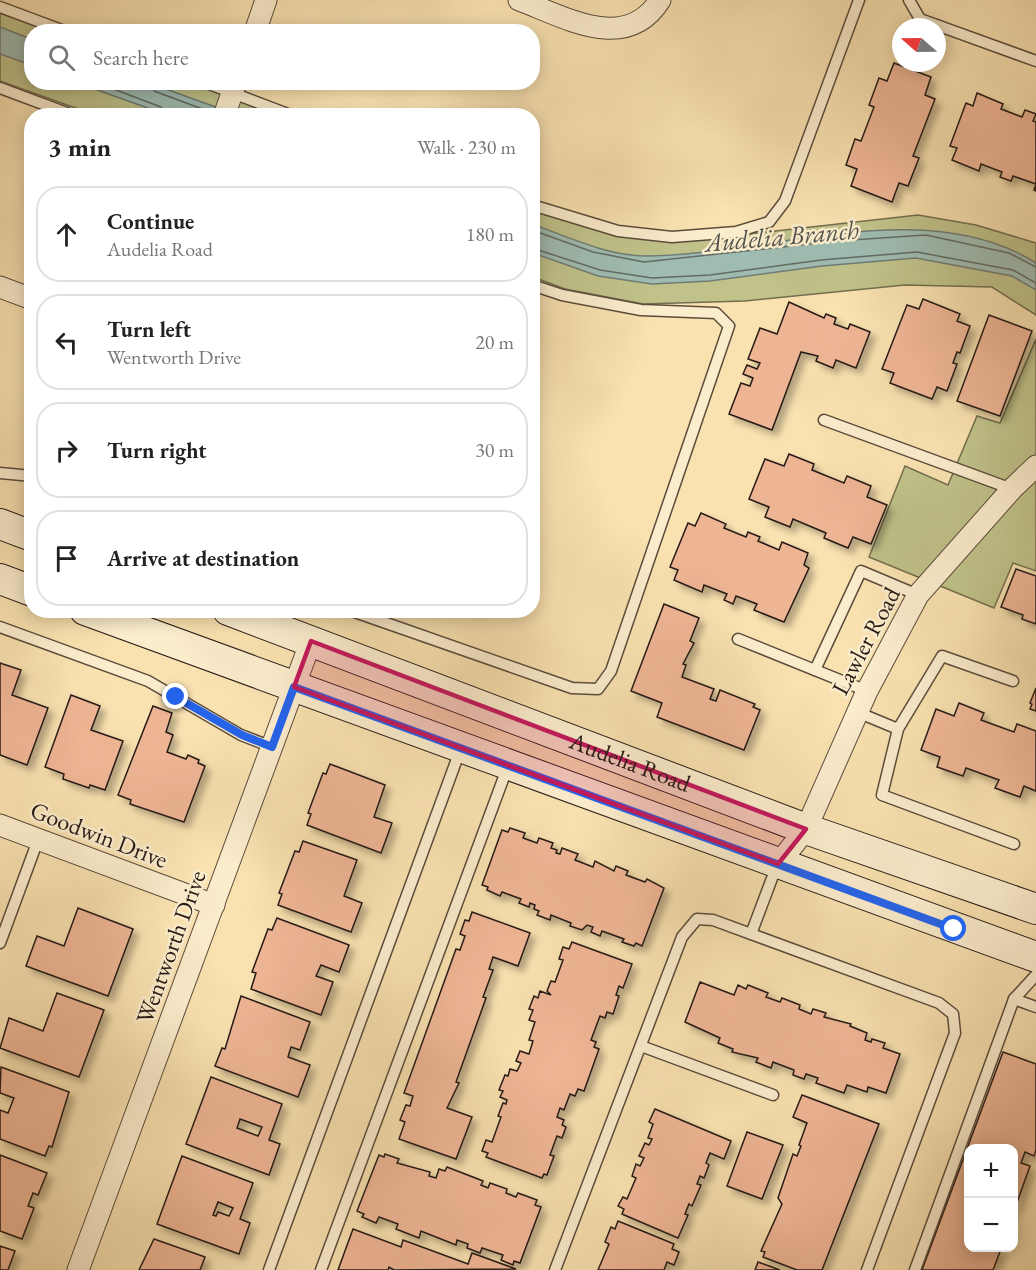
<!DOCTYPE html>
<meta charset="utf-8">
<style>
:root{--surface:#fff;--page:#f6f6f6;--text:#222;--muted:#767676;--line:#e0e0e0}
body{margin:0;font-family:"EB Garamond",serif;background:var(--page);color:var(--text)}
.controls{position:absolute;right:18px;bottom:18px;display:grid;overflow:hidden;border-radius:12px;box-shadow:0 3px 15px #0003}
.controls button{width:54px;height:54px;display:grid;place-items:center;padding:0;border:0;border-bottom:2px solid var(--line);background:var(--surface);color:var(--text);font:30px sans-serif}
.compass{position:absolute;left:892px;top:18px;width:54px;height:54px;border-radius:50%;background:var(--surface);box-shadow:0 3px 15px #0003;rotate:290deg}
.stop{position:absolute;width:18px;height:18px;margin:-14px;border:4px solid #2563eb;border-radius:50%;background:#fff}
.stop.end{background:#2563eb;border-color:#fff;box-shadow:0 2px 6px #0008}
.list{margin:0;padding:0;list-style:none}
h2{display:flex;justify-content:space-between;align-items:center;height:78px;margin:0;padding:0 24px;font-size:26px}
h2 small{font-size:20px;font-weight:400;color:var(--muted)}
.list li{display:grid;grid-template-columns:39px 1fr auto;gap:18px;align-items:center;box-sizing:border-box;height:96px;margin:0 12px 12px;padding:0 12px;border:2px solid var(--line);border-radius:24px}
.list b{display:block;font-size:22px;white-space:nowrap}
.list p{margin:0;font-size:20px;white-space:nowrap;color:var(--muted)}
.list em{font-size:20px;font-style:normal;color:var(--muted)}
.icon{flex:none;width:33px;height:33px;fill:none;stroke:currentColor;stroke-width:2;stroke-linecap:round;stroke-linejoin:round}
.map{position:relative;flex:none;width:1036px;height:1270px;overflow:hidden}
.search{position:absolute;background:var(--surface);box-shadow:0 3px 15px #0003;left:24px;top:24px;width:516px;height:66px;display:flex;align-items:center;gap:15px;box-sizing:border-box;padding:0 21px;border-radius:24px;color:var(--muted);font-size:22px}
.panel{position:absolute;background:var(--surface);box-shadow:0 3px 15px #0003;left:24px;top:108px;width:516px;height:510px;border-radius:24px}
.map>svg:first-child{display:block}
.green{fill:#c0c28a;stroke:#736e50;stroke-width:1.5}
.water{fill:#9fbcb2;stroke:#6f7b74;stroke-width:1.5}
.lines{fill:none;stroke-linecap:round;stroke-linejoin:round}
.shore{stroke:#626b64;stroke-width:1.5}
.building{fill:#eeb595;stroke:#261a16;stroke-width:1.5;fill-rule:evenodd;filter:url(#shadow)}
.lane-casing{stroke:#5b4c3c;stroke-width:13}
.street-casing{stroke:#5b4c3c;stroke-width:23}
.secondary-casing{stroke:#261a16;stroke-width:32}
.lane{stroke:#fbeccc;stroke-width:10}
.street{stroke:#fbeccc;stroke-width:21}
.secondary{stroke:#fbeccc;stroke-width:30}
.route{stroke:#2563eb;stroke-width:8}
.marked{fill:#c2185b;fill-opacity:0.2;stroke:#c2185b;stroke-width:4.5;stroke-linejoin:round}
.labels{text-anchor:middle;stroke-width:5;stroke-linejoin:round;paint-order:stroke}
.street-label{font-size:24px;fill:#261a16;stroke:#fbeccc}
.water-label{font-size:26px;font-style:italic;fill:#50534d;stroke:#fbeccc}
</style>
<div class="map">
<svg width="1036" height="1270" viewBox="0 0 1036 1270">
<defs>
<filter id="shadow"><feDropShadow dx="5.5" dy="5.5" stdDeviation="3" flood-color="#0004"/></filter>
</defs>
<rect width="100%" height="100%" fill="#f9e1b0"/>
<filter id="stains"><feTurbulence type="fractalNoise" baseFrequency=".00333" numOctaves="4"/><feColorMatrix values="0 0 0 0 .2 0 0 0 0 .09 0 0 0 0 .02 0 0 0 .5 -.17"/></filter>
<radialGradient id="worn" r=".72"><stop offset=".6" stop-color="#630" stop-opacity="0"/><stop offset="1" stop-color="#630" stop-opacity=".3"/></radialGradient>
<!-- green -->
<g class="green">
<path d="M0 8 64 31 32 32V82L203 83 294 115H95L0 81Z"/>
<path d="M532 203 597 226 712 238 918 215 976 225 1036 243V315L992 287 905 285 745 301 643 304 565 289 533 277Z"/>
<path d="M1036 339V571L1013 563 994 608 869 557 905 466 948 485 977 416 1000 423Z"/>
</g>
<!-- water -->
<g class="water">
<path d="M0 27 31 39V65L0 54Z"/>
<path d="M78 83H149L238 115H167Z"/>
<path d="M532 224C568 237 608 256 646 256 768 255 926 193 1036 263V290L1012 276 916 258 822 266 710 281 652 284 598 276 533 253Z"/>
</g>
<g class="lines">
<!-- shore -->
<g class="shore">
<path d="M95 82 161 107 166 116"/>
<path d="M150 82 154 91 213 113"/>
<path d="M532 230 593 252 644 262 837 241 926 235 1009 253 1036 267"/>
<path d="M532 248 600 270 652 278 710 275 821 260 917 252 1013 270 1036 283"/>
</g>
</g>
<!-- building -->
<g class="building">
<path d="M894 63 931 77 925 95 935 99 913 156 919 158 908 186 899 183 892 202 851 186 857 169 846 165 855 139 861 141 874 107 869 105 879 78 887 81Z"/>
<path d="M977 93 1003 104 1001 109 1022 117 1025 110 1036 114 1033 121 1036 122V191L1034 190 1036 184 1013 176 1011 181 1000 177 1002 172 981 164 979 171 952 160 957 148 950 146 966 103 973 106Z"/>
<path d="M923 299 960 314 957 321 970 326 960 353 957 352 953 363 957 364 947 391 937 387 932 399 890 383 894 373 882 369 907 305 919 309Z"/>
<path d="M789 302 824 318 826 314 836 318 834 324 848 329 850 324 870 332 856 368 836 360 833 368 816 361 818 356 801 352 772 430 729 414 741 383 750 386 753 378 743 374 747 365 757 369 760 363 748 359 760 328 777 334Z"/>
<path d="M989 315 1032 331 1000 416 957 401Z"/>
<path d="M789 454 814 464 812 470 844 483 847 476 871 486 867 497 887 505 871 544 853 537 848 548 824 538 826 533 793 519 790 527 765 517 769 507 749 499 765 459 784 466Z"/>
<path d="M701 513 726 524 724 528 746 537 748 532 760 537 758 541 779 550 782 542 808 553 804 565 809 568 784 622 754 610 757 604 736 596 733 604 724 600 727 594 704 585 702 592 674 580 678 570 670 567 688 523 695 526Z"/>
<path d="M1016 569 1036 576V624L1022 619 1023 615 1001 607Z"/>
<path d="M664 604 699 618 690 641 694 643 683 664 686 665 682 677 714 689 710 699 716 701 720 690 755 704 753 707 760 710 744 750 657 717 662 703 631 691Z"/>
<path d="M0 663 21 670 12 695 48 708 27 765 0 755Z"/>
<path d="M1036 688V711L1030 709 1032 704 1030 703Z"/>
<path d="M71 695 100 706 91 730 123 741 105 790 90 785 89 788 63 779 64 774 45 767Z"/>
<path d="M959 703 984 713 981 720 1014 732 1017 724 1036 731V791L1024 786 1020 797 995 788 999 780 966 768 963 776 937 767 940 757 921 750 936 709 954 716Z"/>
<path d="M153 706 172 713 166 732 173 735 167 752 186 759 188 755 199 760 198 763 205 766 184 822 130 804 131 800 118 795Z"/>
<path d="M330 764 385 785 374 817 392 823 381 853 307 825 311 814 308 813 323 773 326 774Z"/>
<path d="M510 828 525 833 523 838 537 843 539 838 553 843 551 848 557 850 556 853 560 854 562 848 578 854 575 860 593 867 595 861 614 871 616 866 628 871 626 875 645 882 647 879 664 888 642 946 636 943 634 946 622 942 624 939 602 931 600 936 591 932 593 927 587 925 582 930 570 926 571 923 551 915 550 920 537 915 539 911 534 909 535 905 530 903 529 907 519 903 521 899 502 892 500 896 487 890 488 887 482 885 502 830 508 832Z"/>
<path d="M303 841 357 860 344 896 362 903 351 932 278 905 282 894 279 893 295 851 299 852Z"/>
<path d="M78 908 133 929 108 996 26 966 37 936 64 946Z"/>
<path d="M472 912 530 933 518 966 493 957 489 969 493 970 483 997 486 998 456 1082 459 1083 447 1108 472 1117 456 1159 399 1139 405 1122 400 1120 406 1105 410 1106 413 1096 404 1093 456 949 460 950 465 936 460 934 465 920 469 921Z"/>
<path d="M277 918 349 945 339 972 321 965 316 976 333 982 321 1015 251 989 256 973 252 972 268 929 272 930Z"/>
<path d="M572 942 632 964 623 988 619 986 616 995 619 996 613 1014 607 1012 605 1018 600 1016 591 1040 596 1042 594 1047 599 1049 584 1091 578 1089 575 1096 570 1094 564 1110 560 1108 557 1117 564 1120 562 1125 566 1127 562 1138 557 1136 550 1155 554 1156 547 1175 544 1174 542 1178 486 1157 488 1153 482 1151 486 1140 492 1142 501 1117 498 1116 503 1103 506 1104 507 1100 500 1097 503 1091 499 1090 505 1075 508 1076 510 1069 517 1071 521 1063 516 1061 520 1051 529 1054 533 1041 529 1040 535 1022 529 1020 533 1010 529 1009 534 996 538 998 540 991 551 995 547 991 551 981 555 982 563 960 559 959 563 947 569 949Z"/>
<path d="M700 982 734 995 738 985 746 989 748 985 768 993 766 997 780 1002 782 998 800 1005 799 1009 811 1014 813 1009 826 1013 824 1017 851 1024 850 1026 867 1033 865 1040 871 1042 872 1039 885 1043 883 1048 900 1054 886 1093 868 1087 867 1092 847 1085 844 1093 816 1083 818 1078 806 1074 804 1079 793 1075 794 1070 773 1062 771 1068 756 1062 758 1058 732 1052 733 1049 718 1043 720 1038 685 1022Z"/>
<path d="M57 993 104 1010 79 1077 0 1048 9 1018 43 1031Z"/>
<path d="M241 996 310 1022 300 1050 291 1047 288 1057 310 1065 298 1097 215 1066 222 1048 225 1049Z"/>
<path d="M1003 1052 1036 1064V1150L1034 1156 1025 1152 1021 1163 1030 1166 1014 1211V1148H968V1248L1001 1249 993 1270H922Z"/>
<path d="M1 1067 69 1092 52 1147 49 1146 45 1156 0 1139V1110L8 1113 14 1098 0 1093Z"/>
<path d="M211 1077 282 1104 269 1140 280 1144 269 1175 186 1144ZM240 1119 262 1127 258 1136 237 1128Z"/>
<path d="M802 1095 879 1124 822 1270H797L763 1257 765 1252 761 1251 782 1204 778 1198 793 1154 797 1156 801 1146 799 1145 807 1123 793 1117Z"/>
<path d="M655 1109 731 1141 724 1159 710 1153 706 1163 709 1165 704 1178 700 1176 697 1184 701 1185 692 1206 689 1204 685 1214 688 1215 678 1238 622 1214 624 1209 618 1206 623 1197 627 1199 636 1178 632 1176 636 1164 640 1166 644 1158 639 1156 645 1143 649 1145 652 1139 648 1138 653 1124 649 1122Z"/>
<path d="M747 1132 783 1145 762 1199 727 1186Z"/>
<path d="M385 1154 399 1159 397 1163 430 1172 429 1176 436 1178 439 1169 445 1171 447 1167 483 1181 481 1185 488 1188 490 1183 507 1189 506 1193 516 1197 518 1193 537 1200 535 1205 541 1207 520 1263 514 1261 513 1265 501 1260 503 1255 482 1248 480 1253 467 1248 468 1244 457 1240 456 1245 421 1231 419 1238 396 1229 398 1224 379 1217 376 1223 362 1217 364 1214 357 1211 379 1155 384 1157Z"/>
<path d="M0 1155 47 1173 38 1195 33 1193 28 1206 34 1208 22 1239 0 1231Z"/>
<path d="M182 1156 253 1183 240 1219 250 1223 239 1254 157 1224ZM218 1202 233 1208 229 1216 218 1212 216 1216 213 1215Z"/>
<path d="M618 1221 674 1244 672 1249 679 1252 674 1265 667 1262 664 1270H598L609 1244 605 1242 611 1227 615 1229Z"/>
<path d="M353 1229 401 1247 403 1240 468 1264 472 1253 516 1269 394 1270 389 1267 388 1270H338Z"/>
<path d="M154 1239 205 1257 200 1270H139Z"/>
<path d="M0 1246 15 1251 8 1270H0Z"/>
<path d="M758 1262 780 1270H755Z"/>
</g>
<g class="lines">
<defs>
<g id="lane">
<path d="M909 0 920 19 1036 61"/>
<path d="M0 7 67 32"/>
<path d="M204 82 293 116"/>
<path d="M0 88 75 116"/>
<path d="M532 205 618 231 672 237 736 232 769 222 785 201 859 0"/>
<path d="M824 420 1012 489"/>
<path d="M0 473 32 476"/>
<path d="M349 610 572 688 598 689 611 671 729 326 716 313 641 310 562 295 532 285"/>
<path d="M0 627 148 681 241 735 272 747"/>
<path d="M738 639 867 691"/>
<path d="M815 670 861 571 918 595"/>
<path d="M857 712 898 729 882 795 1014 844"/>
<path d="M898 729 942 656 1013 681"/>
<path d="M751 934 777 865"/>
<path d="M0 943 38 840"/>
<path d="M1014 999 1036 975"/>
<path d="M641 1046 773 1095"/>
<path d="M269 1270 461 748"/>
<path d="M321 1270 508 766"/>
<path d="M555 1270 682 937 697 919 713 920 939 1003 953 1014 955 1033 867 1270"/>
<path d="M915 1270 1014 999 1036 1007"/>
</g>
<g id="street">
<path d="M519 0C565 17 626 54 660 0"/>
<path d="M255 32 266 0"/>
<path d="M224 116 236 82"/>
<path d="M0 287 32 299"/>
<path d="M0 825 214 905"/>
<path d="M778 864 806 829 867 691 918 595 1012 489 1036 466"/>
<path d="M78 1270 311 641"/>
</g>
<g id="secondary">
<path d="M0 524 32 536"/>
<path d="M0 579 32 591"/>
<path d="M85 610 1036 957"/>
<path id="s1" d="M228 610 806 829 1036 909"/>
</g>
</defs>
<!-- lane casing -->
<use href="#lane" class="lane-casing"/>
<!-- street casing -->
<use href="#street" class="street-casing"/>
<!-- secondary casing -->
<use href="#secondary" class="secondary-casing"/>
<!-- lane -->
<use href="#lane" class="lane"/>
<!-- street -->
<use href="#street" class="street"/>
<!-- secondary -->
<use href="#secondary" class="secondary"/>
</g>
<g class="lines">
<!-- route -->
<path class="route" d="M176 697 242 735 272 747 294 687 954 929"/>
</g>
<!-- marked area -->
<path class="marked" d="M311 641 806 829 778 864 294 687Z"/>
<g class="labels">
<!-- street labels -->
<g class="street-label">
<text transform="translate(866 641) rotate(-62)" y="8">Lawler Road</text>
<text dy="8" stroke="none"><textPath href="#s1" startOffset="430">Audelia Road</textPath></text>
<text transform="translate(99 835) rotate(21)" y="8">Goodwin Drive</text>
<text transform="translate(171 947) rotate(-70)" y="8">Wentworth Drive</text>
</g>
<!-- water labels -->
<g class="water-label">
<text transform="translate(782 236) rotate(-5)" y="9">Audelia Branch</text>
</g>
</g>
<rect width="100%" height="100%" filter="url(#stains)"/>
<rect width="100%" height="100%" fill="url(#worn)"/>
</svg>
<div class="controls">
<button>+</button>
<button>−</button>
</div>
<svg class="compass" viewBox="-18 -18 36 36"><path d="M0-13l5 13h-10z" fill="#e53935"/><path d="M0 13l5-13h-10z" fill="#767676"/></svg>
<div class="stop" style="left:954px;top:929px"></div>
<div class="stop end" style="left:176px;top:697px"></div>
<div class="search"><svg class="icon" aria-label="search" viewBox="0 0 24 24"><circle cx="10" cy="10" r="6"/><path d="M15 15l6 6"/></svg>Search here</div>
<section class="panel">
<h2>3 min<small>Walk · 230 m</small></h2>
<ul class="list">
<li><svg class="icon" aria-label="ahead" viewBox="0 0 24 24"><path d="M12 20V5M6 11l6-6 6 6"/></svg><div><b>Continue</b><p>Audelia Road</p></div><em>180 m</em></li>
<li><svg class="icon" aria-label="left" viewBox="0 0 24 24"><path d="M17 20v-9H6M10 6l-5 5 5 5"/></svg><div><b>Turn left</b><p>Wentworth Drive</p></div><em>20 m</em></li>
<li><svg class="icon" aria-label="right" viewBox="0 0 24 24"><path d="M7 20v-9h11M14 6l5 5-5 5"/></svg><div><b>Turn right</b></div><em>30 m</em></li>
<li><svg class="icon" aria-label="arrive" viewBox="0 0 24 24"><path d="M6 21V4h12l-3 4 3 4H6"/></svg><div><b>Arrive at destination</b></div></li>
</ul>
</section>
</div>
